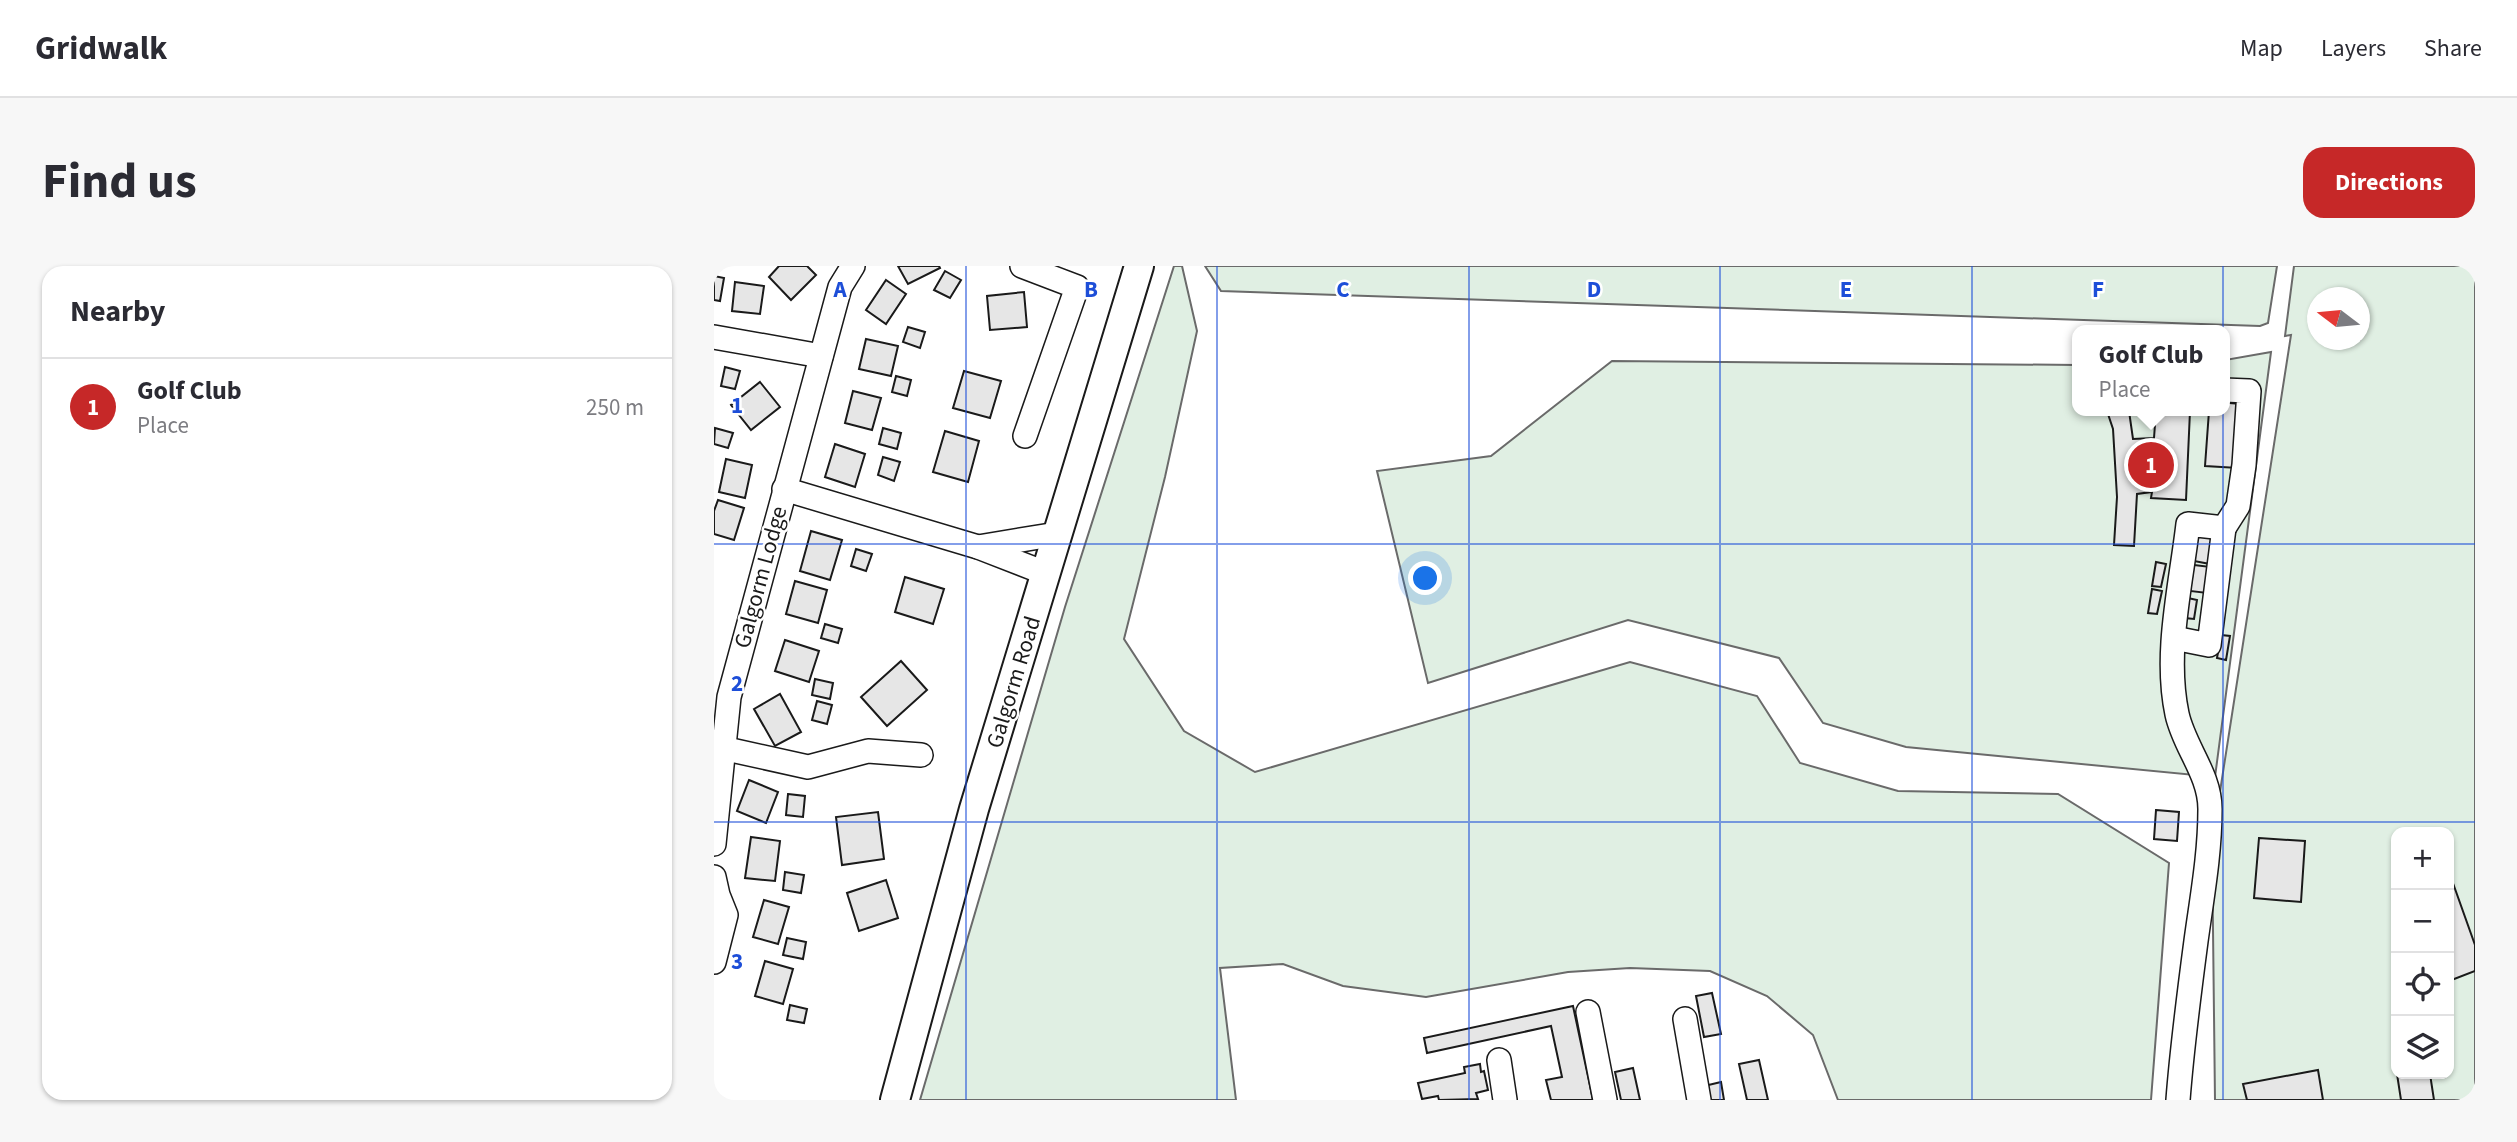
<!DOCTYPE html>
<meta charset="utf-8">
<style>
:root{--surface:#fff;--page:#f7f7f7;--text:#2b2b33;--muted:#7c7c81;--line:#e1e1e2;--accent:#c62828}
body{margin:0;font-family:"Source Sans 3",sans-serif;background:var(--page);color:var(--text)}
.controls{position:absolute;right:21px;bottom:21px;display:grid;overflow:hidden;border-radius:14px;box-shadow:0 2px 5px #0004}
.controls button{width:63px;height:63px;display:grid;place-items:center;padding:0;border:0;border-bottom:2px solid var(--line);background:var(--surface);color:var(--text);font:35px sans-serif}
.compass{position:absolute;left:1593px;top:21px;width:63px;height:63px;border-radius:50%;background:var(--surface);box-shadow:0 2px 5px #0004;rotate:286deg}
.you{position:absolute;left:712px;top:313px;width:24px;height:24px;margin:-18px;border:5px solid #fff;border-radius:50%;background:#1a73e8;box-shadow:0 0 0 10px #1a73e833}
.badge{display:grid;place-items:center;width:46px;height:46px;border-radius:50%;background:var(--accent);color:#fff;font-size:23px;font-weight:700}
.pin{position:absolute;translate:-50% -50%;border:4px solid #fff;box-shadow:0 2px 7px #0006}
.popup{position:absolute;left:1358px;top:59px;width:158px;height:91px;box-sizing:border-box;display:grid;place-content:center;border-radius:14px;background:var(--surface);filter:drop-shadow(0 2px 5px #0005);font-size:23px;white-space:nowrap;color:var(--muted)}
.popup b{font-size:26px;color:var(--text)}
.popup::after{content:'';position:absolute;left:50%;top:100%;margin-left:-14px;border:14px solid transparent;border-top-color:var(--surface)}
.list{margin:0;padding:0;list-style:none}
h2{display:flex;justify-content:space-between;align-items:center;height:91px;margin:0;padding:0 28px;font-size:30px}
h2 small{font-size:23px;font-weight:400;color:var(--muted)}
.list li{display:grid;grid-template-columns:46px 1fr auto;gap:21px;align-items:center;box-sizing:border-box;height:98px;padding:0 28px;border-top:2px solid var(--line)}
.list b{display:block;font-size:26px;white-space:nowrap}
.list p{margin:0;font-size:23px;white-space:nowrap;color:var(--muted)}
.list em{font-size:23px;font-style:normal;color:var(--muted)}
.icon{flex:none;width:38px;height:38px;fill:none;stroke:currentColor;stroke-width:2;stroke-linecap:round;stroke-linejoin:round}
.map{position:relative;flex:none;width:1761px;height:834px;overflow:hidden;border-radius:21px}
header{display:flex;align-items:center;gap:42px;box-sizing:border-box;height:98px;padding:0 35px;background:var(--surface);border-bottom:2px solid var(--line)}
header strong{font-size:33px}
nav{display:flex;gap:38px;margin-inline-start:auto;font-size:24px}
.intro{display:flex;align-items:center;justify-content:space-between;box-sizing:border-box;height:168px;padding:0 42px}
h1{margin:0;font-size:49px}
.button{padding:18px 32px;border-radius:21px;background:var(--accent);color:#fff;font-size:24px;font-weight:700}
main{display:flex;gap:42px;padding:0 42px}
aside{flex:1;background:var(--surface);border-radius:21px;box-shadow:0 2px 5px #0004}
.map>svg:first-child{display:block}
.green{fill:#e0efe3;stroke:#6a6a6a;stroke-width:2;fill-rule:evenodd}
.building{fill:#e6e6e6;stroke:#1a1a1a;stroke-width:2}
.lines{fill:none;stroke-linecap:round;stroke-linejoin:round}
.minor-casing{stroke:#1a1a1a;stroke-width:26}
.major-casing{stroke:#1a1a1a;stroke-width:32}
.minor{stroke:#fff;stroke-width:23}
.major{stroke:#fff;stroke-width:28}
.grid{fill:none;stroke:#1d4ed8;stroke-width:2;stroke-opacity:0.55}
.labels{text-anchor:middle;stroke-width:5;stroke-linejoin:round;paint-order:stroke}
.street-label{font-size:23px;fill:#1a1a1a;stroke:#fff}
.grid-label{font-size:23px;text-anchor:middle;font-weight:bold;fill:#1d4ed8;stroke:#fff;stroke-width:5;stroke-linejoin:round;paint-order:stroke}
</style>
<header>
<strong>Gridwalk</strong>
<nav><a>Map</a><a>Layers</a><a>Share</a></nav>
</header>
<div class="intro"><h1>Find us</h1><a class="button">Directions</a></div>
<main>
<aside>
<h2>Nearby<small></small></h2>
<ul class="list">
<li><span class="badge">1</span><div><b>Golf Club</b><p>Place</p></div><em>250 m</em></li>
</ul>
</aside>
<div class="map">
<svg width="1761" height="834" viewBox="0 0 1761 834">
<rect width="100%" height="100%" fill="#fff"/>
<!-- green -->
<g class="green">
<path d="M460 0H468L483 65 451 211 410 373 470 465 541 506 916 396 1043 430 1086 497 1184 525 1344 528 1455 597 1437 834H1124L1099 769 1053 730 996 705 916 702 854 706 712 731 629 720 569 698 506 702 522 834H206L351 341Z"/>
<path d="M491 0H1563L1554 57 1546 60 507 25Z"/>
<path d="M1580 0H1761V834H1501L1498 577 1577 69 1571 70ZM1604 32H1646V74H1604ZM1682 566H1735V808H1682Z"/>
<path d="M1557 86 1501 511 1192 481 1109 457 1065 392 914 354 714 417 663 205 777 190 898 95 1363 99 1364 145H1510L1511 94Z"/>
</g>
<!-- building -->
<g class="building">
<path d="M65 0H93L102 9 77 34 55 11Z"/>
<path d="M184 0H225L226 2 194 18Z"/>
<path d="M231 5 247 14 236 32 220 24Z"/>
<path d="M0 10 10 12 6 35 0 34Z"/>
<path d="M172 14 192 28 172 58 152 44Z"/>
<path d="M21 16 50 20 46 48 18 45Z"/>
<path d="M310 26 313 61 276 64 273 30Z"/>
<path d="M194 61 211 66 206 82 189 76Z"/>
<path d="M152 73 184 80 177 110 145 103Z"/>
<path d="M11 101 26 105 21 123 7 120Z"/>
<path d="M250 105 287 115 276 152 239 142Z"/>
<path d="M182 110 197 114 193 130 178 126Z"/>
<path d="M46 116 66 141 37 164 17 139Z"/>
<path d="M139 125 167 132 158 164 131 157Z"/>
<path d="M1510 128H1516V137L1528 138 1524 202 1491 200 1495 145H1510Z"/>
<path d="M1393 145H1415L1419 173 1440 172 1442 145H1476L1472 234 1437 232 1438 226 1423 228 1420 280 1400 279 1403 231 1399 163Z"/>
<path d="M1 162 19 167 14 182 0 178Z"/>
<path d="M169 162 187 167 183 183 165 178Z"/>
<path d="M231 165 265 175 254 216 219 206Z"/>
<path d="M121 178 151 188 141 221 111 211Z"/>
<path d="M169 191 186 196 180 215 164 209Z"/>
<path d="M12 193 38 199 31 232 5 226Z"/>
<path d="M4 234 30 242 20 274 0 268V245Z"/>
<path d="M97 265 128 274 116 314 86 305Z"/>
<path d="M1484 269 1501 272 1496 298 1480 295Z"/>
<path d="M142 283 158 288 152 305 137 300Z"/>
<path d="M1442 296 1452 298 1447 321 1438 320Z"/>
<path d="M1480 299 1497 301 1493 327 1476 325Z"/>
<path d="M191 311 230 323 219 358 181 346Z"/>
<path d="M81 315 113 324 104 357 72 348Z"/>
<path d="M1438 323 1448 325 1443 348 1434 347Z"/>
<path d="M1474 332 1483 334 1480 353 1471 352Z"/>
<path d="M111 358 128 363 124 377 107 372Z"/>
<path d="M1507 369 1516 370 1512 394 1503 392Z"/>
<path d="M71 374 105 385 95 416 61 405Z"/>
<path d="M187 395 213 424 173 460 147 431Z"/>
<path d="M101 413 119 417 116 433 98 429Z"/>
<path d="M66 428 87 466 61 480 40 443Z"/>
<path d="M103 435 118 439 113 458 98 454Z"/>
<path d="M35 514 64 526 52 557 23 545Z"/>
<path d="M74 528 91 530 89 551 72 549Z"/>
<path d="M1442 544 1465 546 1463 575 1440 573Z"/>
<path d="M164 546 170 593 128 599 122 551Z"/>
<path d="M37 571 66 575 61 615 31 612Z"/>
<path d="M1545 572 1591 575 1587 636 1540 632Z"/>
<path d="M71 606 90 609 87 627 69 624Z"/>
<path d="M1735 606 1761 679V705L1735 715Z"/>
<path d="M172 614 184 652 145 665 133 627Z"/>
<path d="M50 634 75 641 64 678 39 671Z"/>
<path d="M73 672 92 676 89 693 69 689Z"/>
<path d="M51 695 79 703 69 738 41 730Z"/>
<path d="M998 727 1007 768 990 771 982 730Z"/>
<path d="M76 739 93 743 90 757 73 754Z"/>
<path d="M859 740 879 834H837L832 814 848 811 837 760 713 787 710 772Z"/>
<path d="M1045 794 1054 834H1033L1025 798Z"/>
<path d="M766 798 767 806 770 805 774 824 762 827 764 833 725 834 724 830 708 833 704 817 751 807 750 801Z"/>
<path d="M919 802 926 834H907L901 806Z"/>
<path d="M1604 804 1609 834H1533L1529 818Z"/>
<path d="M1683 808H1716L1720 834H1687Z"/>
<path d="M1007 816 1010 834H989L986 821Z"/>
</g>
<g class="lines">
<defs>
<g id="minor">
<path d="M308 0 363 21 311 170"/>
<path d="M0 71 107 90"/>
<path d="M70 223 264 281 331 307"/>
<path d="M264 281 343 268"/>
<path d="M1460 372 1495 379 1510 262"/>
<path d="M8 482 94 501 154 485 207 489"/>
<path d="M0 578 15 431 126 21 139 0"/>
<path d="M0 611 4 629 12 649 0 696"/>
<path d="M874 746 891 834"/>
<path d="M971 753 985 834"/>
<path d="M785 794 791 834"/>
<path d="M1464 834C1468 781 1475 728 1482 675 1488 631 1496 588 1496 543 1496 508 1470 481 1463 448 1450 387 1467 319 1474 258L1510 262 1524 240 1530 199 1535 125 1510 124"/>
</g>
<path id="major" d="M181 834 260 543 425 0"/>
</defs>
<!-- minor casing -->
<use href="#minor" class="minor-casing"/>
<!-- major casing -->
<use href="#major" class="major-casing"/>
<!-- minor -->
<use href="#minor" class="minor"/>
<!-- major -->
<use href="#major" class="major"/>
</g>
<!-- grid -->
<path class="grid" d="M252 0V834M503 0V834M755 0V834M1006 0V834M1258 0V834M1509 0V834M0 278H1761M0 556H1761"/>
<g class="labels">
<!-- street labels -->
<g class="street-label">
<text transform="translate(46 311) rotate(-75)" y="8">Galgorm Lodge</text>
<text transform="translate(299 416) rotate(-73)" y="8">Galgorm Road</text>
</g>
</g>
<g class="grid-label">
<text x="126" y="31">A</text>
<text x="377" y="31">B</text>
<text x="629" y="31">C</text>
<text x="880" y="31">D</text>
<text x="1132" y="31">E</text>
<text x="1384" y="31">F</text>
<text x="23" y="147">1</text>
<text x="23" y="425">2</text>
<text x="23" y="703">3</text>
</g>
</svg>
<div class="controls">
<button>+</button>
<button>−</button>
<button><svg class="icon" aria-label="locate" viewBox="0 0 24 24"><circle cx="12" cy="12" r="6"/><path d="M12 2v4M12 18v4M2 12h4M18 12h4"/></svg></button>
<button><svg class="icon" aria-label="layers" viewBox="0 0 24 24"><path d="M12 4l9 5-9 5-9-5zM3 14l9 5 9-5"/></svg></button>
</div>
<svg class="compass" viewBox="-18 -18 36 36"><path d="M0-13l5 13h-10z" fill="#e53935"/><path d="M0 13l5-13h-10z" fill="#7c7c81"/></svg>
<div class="you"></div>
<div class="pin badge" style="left:1437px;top:199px">1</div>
<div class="popup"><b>Golf Club</b>Place</div>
</div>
</main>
